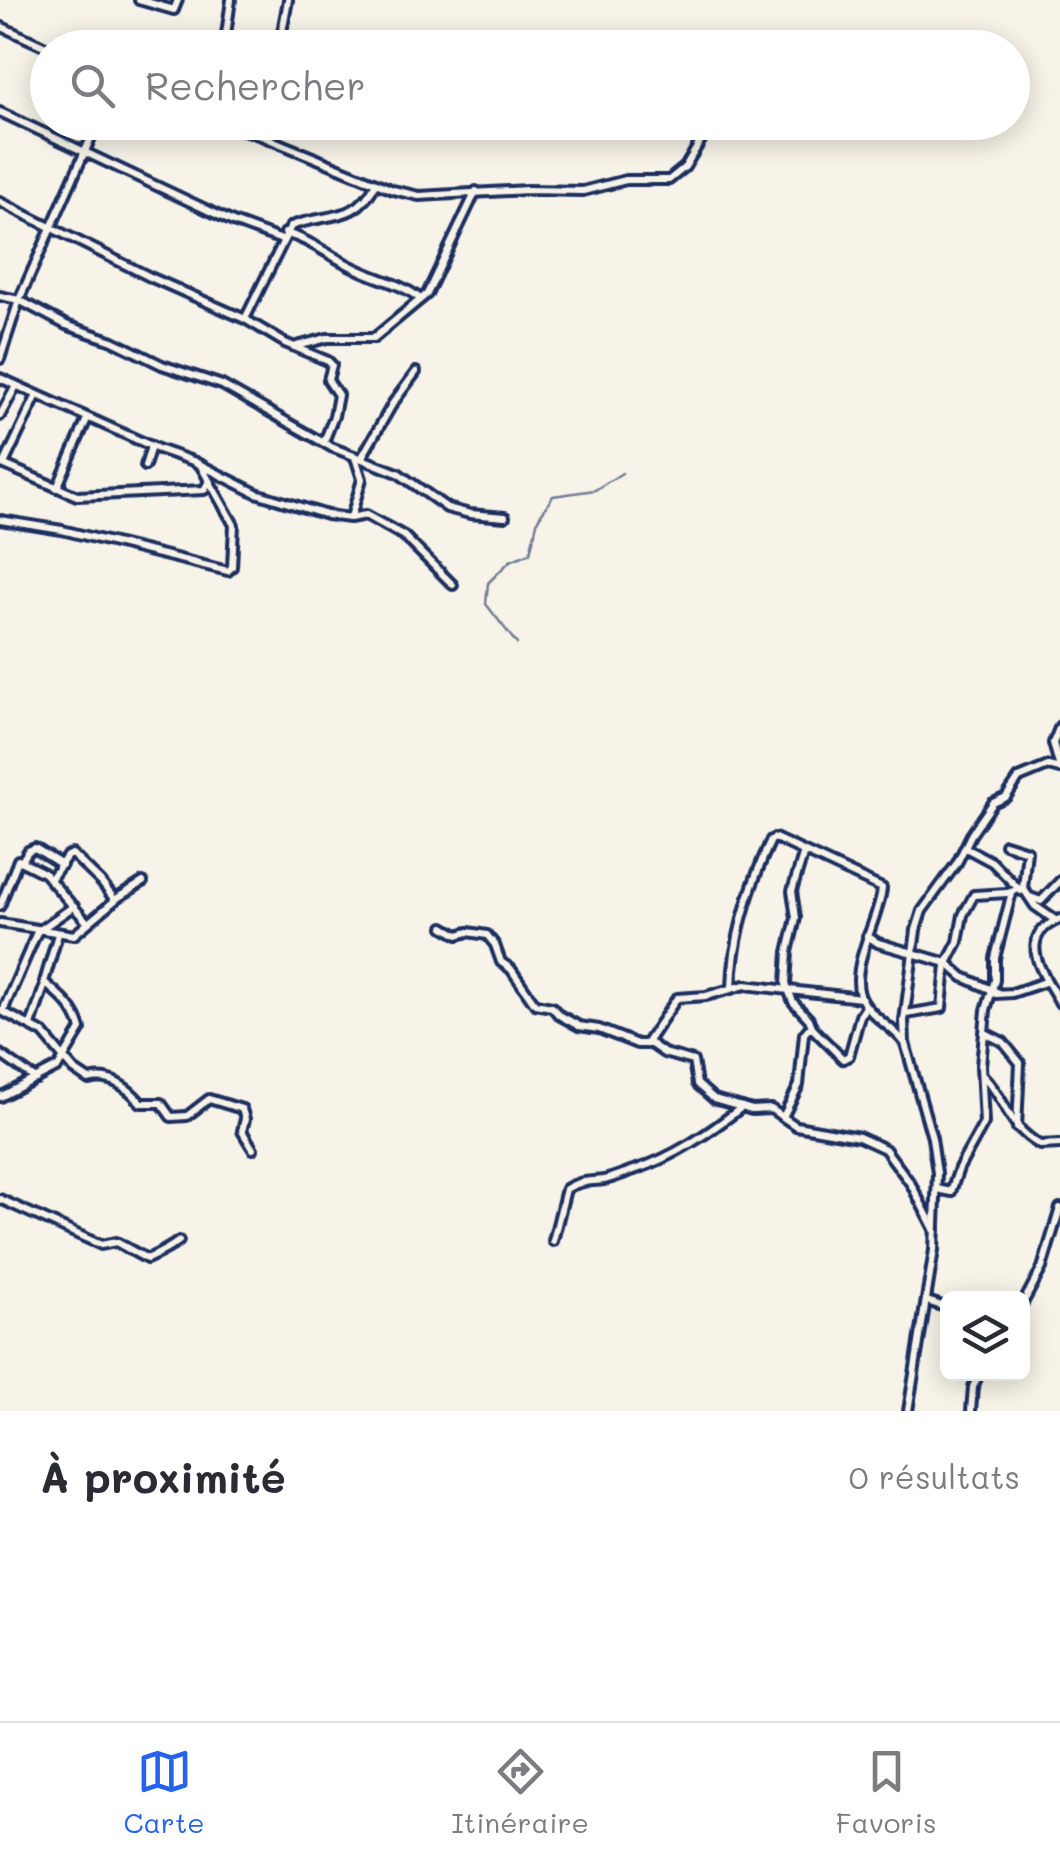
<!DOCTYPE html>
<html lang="fr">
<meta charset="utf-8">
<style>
:root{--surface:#fff;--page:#f7f7f7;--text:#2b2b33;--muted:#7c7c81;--line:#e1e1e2;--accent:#2563eb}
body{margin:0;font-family:Mali,sans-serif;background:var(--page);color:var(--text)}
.controls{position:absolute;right:30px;bottom:30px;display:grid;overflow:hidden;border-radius:15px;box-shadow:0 5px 25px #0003}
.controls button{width:90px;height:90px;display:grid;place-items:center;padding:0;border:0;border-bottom:2px solid var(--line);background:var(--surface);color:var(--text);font:50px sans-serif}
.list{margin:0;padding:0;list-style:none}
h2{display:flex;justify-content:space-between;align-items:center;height:130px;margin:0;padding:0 40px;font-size:42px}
h2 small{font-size:32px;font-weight:400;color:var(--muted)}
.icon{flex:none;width:55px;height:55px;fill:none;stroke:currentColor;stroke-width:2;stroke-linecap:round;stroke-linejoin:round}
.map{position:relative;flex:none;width:1060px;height:1411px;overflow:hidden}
.search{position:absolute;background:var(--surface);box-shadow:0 5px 25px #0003;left:30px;right:30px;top:30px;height:110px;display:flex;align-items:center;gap:25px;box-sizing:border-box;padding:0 35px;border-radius:55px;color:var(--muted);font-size:38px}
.sheet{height:310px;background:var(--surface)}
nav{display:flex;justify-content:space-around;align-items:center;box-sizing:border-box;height:140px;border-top:2px solid var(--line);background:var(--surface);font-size:28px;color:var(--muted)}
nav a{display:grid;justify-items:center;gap:5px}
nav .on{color:var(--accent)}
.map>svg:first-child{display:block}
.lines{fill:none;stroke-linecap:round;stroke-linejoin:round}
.stream{stroke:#727c95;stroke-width:2.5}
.minor-casing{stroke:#1b2f5e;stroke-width:14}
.minor{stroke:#f7f3e8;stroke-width:6}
</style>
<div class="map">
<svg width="1060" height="1411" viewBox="0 0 1060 1411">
<rect width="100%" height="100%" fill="#f7f3e8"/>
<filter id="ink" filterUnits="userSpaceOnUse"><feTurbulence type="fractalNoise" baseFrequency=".01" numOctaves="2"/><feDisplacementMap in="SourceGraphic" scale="20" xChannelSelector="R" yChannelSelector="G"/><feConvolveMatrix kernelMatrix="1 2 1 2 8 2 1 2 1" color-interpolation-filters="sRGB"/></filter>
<g filter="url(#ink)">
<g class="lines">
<!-- stream -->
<path class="stream" d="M517 644 486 604 488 583 510 561 530 553 538 519 553 496 595 490 622 473"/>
<defs>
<g id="minor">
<path d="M139 0 174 10 178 0"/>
<path d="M0 26 48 48"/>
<path d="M224 48 231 0"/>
<path d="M279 48 288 0"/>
<path d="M0 112 233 222 282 240"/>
<path d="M219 122 259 135 393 190 419 196 527 190 583 191 626 180H669L685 167 712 122"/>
<path d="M259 135 262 122"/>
<path d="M0 202 150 277 245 319 285 343 328 361 332 365 328 380 338 395 334 416 324 442"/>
<path d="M285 233C311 240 331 257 355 268 376 279 401 283 419 298"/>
<path d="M0 296 19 300 66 325 113 341 162 365 222 385 331 447 398 473 447 508 470 514 505 517"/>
<path d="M245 319 291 226C327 212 356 224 376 183"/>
<path d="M297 346 327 338H374L427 294 476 191"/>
<path d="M0 359 19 300 98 122"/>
<path d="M0 378 158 449 193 461 256 493 327 515 350 518 366 515 404 536 453 585"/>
<path d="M0 416 16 386"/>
<path d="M362 457 393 403 416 372"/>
<path d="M0 463 77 496 204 490 208 483"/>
<path d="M4 464 37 395"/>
<path d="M145 466 151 446"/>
<path d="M57 488 87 419"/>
<path d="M351 517 362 479 355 457"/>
<path d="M0 520 62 530 228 571 232 567 234 525 202 468"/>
<path d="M1060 726 1053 743 1060 768"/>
<path d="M1005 844 1027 851 1023 888 1035 906 1055 920"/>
<path d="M966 848 992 862 1021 891"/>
<path d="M804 852 792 891 796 918 788 952 786 984 793 1002 809 1019 813 1029 843 1059 849 1056 860 1016 866 1007"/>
<path d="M22 861 28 851 35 848 62 865"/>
<path d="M50 880 67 856 72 854 101 882 115 900"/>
<path d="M1030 897 1041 901 1060 881"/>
<path d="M0 906 18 860 44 873 87 922"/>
<path d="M1060 919C1013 937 1045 976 1060 1003"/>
<path d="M0 923 74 935 119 897 143 882"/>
<path d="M444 927 458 935 468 932 487 935 495 945 501 962 511 969 535 1004 552 1007 559 1015 579 1026 599 1029 637 1044H651L664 1053 693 1061 697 1084 714 1099 752 1110 771 1109 796 1126 859 1137 885 1149 911 1184 935 1231"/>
<path d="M867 936 878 943 947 963 963 977 999 993"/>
<path d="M732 988C733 938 750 885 771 840L775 838 882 888C880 918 844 974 864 1003 874 1019 893 1027 904 1042"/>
<path d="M996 994 1012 993 1045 982"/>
<path d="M0 1010 43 1033 74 1070 89 1080C109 1074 128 1087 141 1103H161L171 1117 187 1116 209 1099 242 1109 245 1119 242 1131 253 1149"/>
<path d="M3 1011 37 932 74 906"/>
<path d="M906 1014 942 1008 946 965 958 942 963 915 974 895 1007 893 1023 888"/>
<path d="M31 1025 45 984"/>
<path d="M985 1033 1003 1042 1020 1063 1017 1128"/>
<path d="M646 1044 677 998 706 996 745 985 861 998"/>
<path d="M0 1054 36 1079"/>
<path d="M983 1076C1008 1101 1006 1125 1040 1145L1060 1144"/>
<path d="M0 1097 58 1067 81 1029C75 1007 60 996 44 982L58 934"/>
<path d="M783 1117 799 1085 804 1034 808 1029H813"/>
<path d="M937 1189 951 1192 959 1168 984 1123 981 1066 986 1010 995 980V958L1012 892"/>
<path d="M0 1199 101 1245 116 1242 147 1259C158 1254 169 1249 179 1241"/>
<path d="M553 1241 566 1189C580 1180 589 1182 604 1180 613 1178 625 1173 634 1170 674 1157 709 1133 742 1107"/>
<path d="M927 1301 948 1308"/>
<path d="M1022 1305 1042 1268 1060 1208"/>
<path d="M908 1411 934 1250 937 1173 932 1138 905 1043 904 1021 916 930 922 911 957 863 971 835 993 803 1006 797 1019 778 1048 766 1060 769"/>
<path d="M971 1411 973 1387 979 1374"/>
</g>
</defs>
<!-- minor casing -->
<use href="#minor" class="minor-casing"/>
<!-- minor -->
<use href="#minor" class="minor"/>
</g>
</g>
</svg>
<div class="controls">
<button><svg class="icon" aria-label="layers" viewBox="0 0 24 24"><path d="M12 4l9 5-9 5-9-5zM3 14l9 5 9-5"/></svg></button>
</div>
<div class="search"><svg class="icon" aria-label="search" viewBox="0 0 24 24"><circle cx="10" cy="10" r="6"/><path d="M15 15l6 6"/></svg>Rechercher</div>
</div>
<section class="sheet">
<h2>À proximité<small>0 résultats</small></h2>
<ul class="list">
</ul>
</section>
<nav>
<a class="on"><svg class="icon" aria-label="map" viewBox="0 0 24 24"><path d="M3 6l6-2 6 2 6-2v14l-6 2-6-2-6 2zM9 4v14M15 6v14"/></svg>Carte</a>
<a><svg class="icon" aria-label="directions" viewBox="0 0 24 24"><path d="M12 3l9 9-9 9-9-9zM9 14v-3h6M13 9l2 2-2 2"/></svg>Itinéraire</a>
<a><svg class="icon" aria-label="saved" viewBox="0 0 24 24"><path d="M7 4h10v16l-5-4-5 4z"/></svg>Favoris</a>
</nav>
